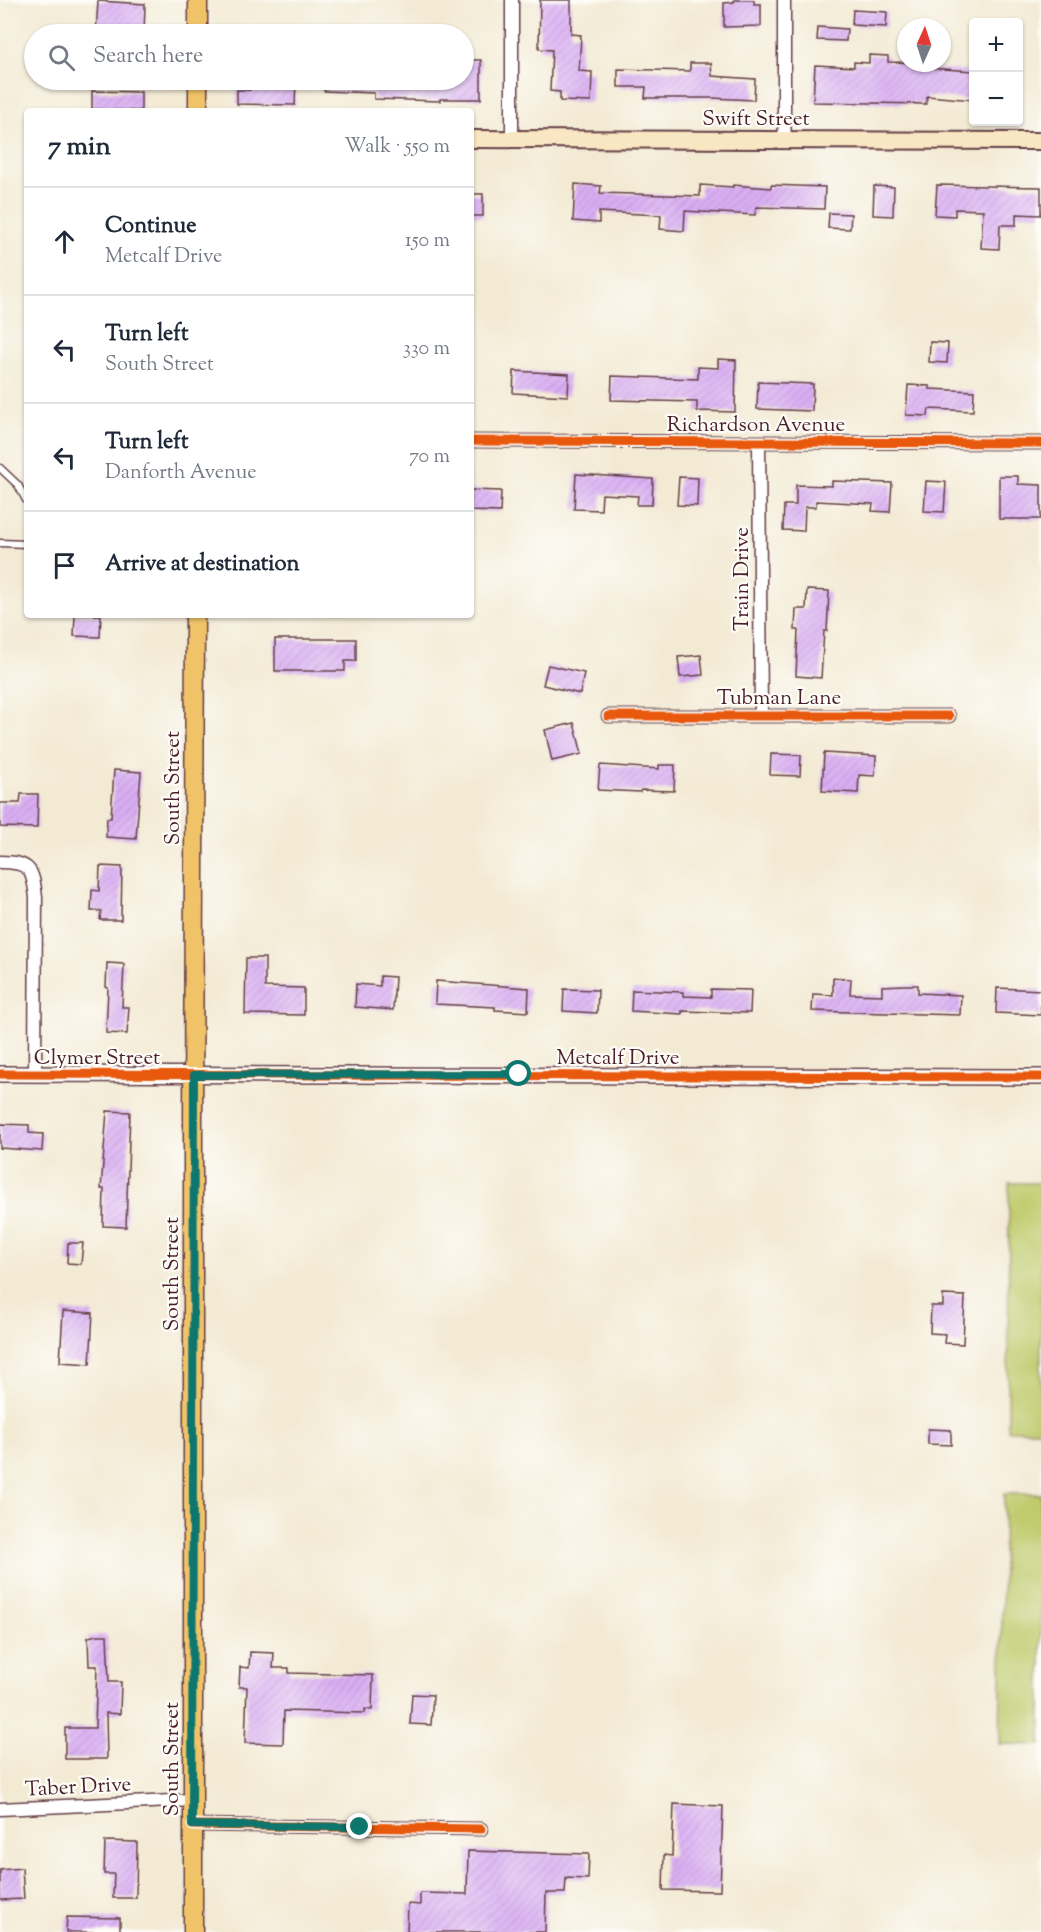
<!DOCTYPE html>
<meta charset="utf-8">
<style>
:root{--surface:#fff;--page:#f6f6f7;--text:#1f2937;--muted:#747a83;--line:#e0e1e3}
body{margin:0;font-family:"Sorts Mill Goudy",serif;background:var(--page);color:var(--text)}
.controls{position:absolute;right:18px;top:18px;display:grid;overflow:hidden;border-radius:6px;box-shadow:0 2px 4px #0004}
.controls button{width:54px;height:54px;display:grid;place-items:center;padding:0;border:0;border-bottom:2px solid var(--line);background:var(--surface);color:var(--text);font:30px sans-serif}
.compass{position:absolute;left:897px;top:18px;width:54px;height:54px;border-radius:50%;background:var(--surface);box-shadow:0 2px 4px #0004;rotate:3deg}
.stop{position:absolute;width:18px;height:18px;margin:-14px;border:4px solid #0f766e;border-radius:50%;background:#fff}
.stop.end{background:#0f766e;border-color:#fff;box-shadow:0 2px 6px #0008}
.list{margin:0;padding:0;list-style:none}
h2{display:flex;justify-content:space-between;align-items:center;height:78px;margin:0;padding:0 24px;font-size:26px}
h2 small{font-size:20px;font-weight:400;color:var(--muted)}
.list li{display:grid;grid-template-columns:39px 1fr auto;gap:18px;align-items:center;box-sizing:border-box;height:108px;padding:0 24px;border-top:2px solid var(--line)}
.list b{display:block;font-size:22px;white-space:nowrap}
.list p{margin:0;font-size:20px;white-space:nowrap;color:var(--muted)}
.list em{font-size:20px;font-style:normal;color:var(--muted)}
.icon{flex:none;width:33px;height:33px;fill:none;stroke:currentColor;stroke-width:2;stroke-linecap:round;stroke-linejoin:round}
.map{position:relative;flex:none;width:1041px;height:1932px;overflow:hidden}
.search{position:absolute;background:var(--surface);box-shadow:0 2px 4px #0004;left:24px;top:24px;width:450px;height:66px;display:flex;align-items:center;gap:15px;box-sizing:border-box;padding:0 21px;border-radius:33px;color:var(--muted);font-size:22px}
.panel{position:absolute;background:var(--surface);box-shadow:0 2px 4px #0004;left:24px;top:108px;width:450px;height:510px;border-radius:6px}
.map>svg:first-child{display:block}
.garden{fill:#bfcb6d;stroke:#84754c;stroke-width:1.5}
.building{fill:url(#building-hatch)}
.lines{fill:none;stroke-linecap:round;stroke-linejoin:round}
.service-casing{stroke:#633d44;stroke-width:9}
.minor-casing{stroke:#633d44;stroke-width:15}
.tertiary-casing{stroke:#633d44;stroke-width:18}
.secondary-casing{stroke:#633d44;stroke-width:20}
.primary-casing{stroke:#633d44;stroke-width:21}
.service{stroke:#fff;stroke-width:6}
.minor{stroke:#fff;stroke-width:12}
.tertiary{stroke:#fff;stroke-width:15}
.secondary{stroke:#f9e7c3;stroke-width:16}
.primary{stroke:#f1c369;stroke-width:18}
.cycleway-casing{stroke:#fdfcf7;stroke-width:13}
.cycleway{stroke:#e8590c;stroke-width:9}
.route{stroke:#0f766e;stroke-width:8}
.labels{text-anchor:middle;stroke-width:4.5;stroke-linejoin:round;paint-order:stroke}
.street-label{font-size:21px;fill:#4a1f2b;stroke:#fdfcf7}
</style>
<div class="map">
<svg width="1041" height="1932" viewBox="0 0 1041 1932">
<defs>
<pattern id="building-hatch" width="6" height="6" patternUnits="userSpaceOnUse" patternTransform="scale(1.5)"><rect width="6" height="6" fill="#daaff4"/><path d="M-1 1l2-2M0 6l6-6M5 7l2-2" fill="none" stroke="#bd96d1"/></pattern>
</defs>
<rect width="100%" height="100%" fill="#fdfcf7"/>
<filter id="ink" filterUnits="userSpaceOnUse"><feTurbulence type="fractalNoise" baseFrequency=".0167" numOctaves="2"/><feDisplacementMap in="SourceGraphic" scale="12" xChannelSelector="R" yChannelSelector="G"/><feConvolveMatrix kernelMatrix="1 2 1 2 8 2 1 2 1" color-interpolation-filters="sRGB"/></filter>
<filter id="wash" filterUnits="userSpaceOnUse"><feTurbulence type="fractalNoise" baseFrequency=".008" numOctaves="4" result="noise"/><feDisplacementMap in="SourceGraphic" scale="24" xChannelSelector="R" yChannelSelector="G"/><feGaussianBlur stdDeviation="1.35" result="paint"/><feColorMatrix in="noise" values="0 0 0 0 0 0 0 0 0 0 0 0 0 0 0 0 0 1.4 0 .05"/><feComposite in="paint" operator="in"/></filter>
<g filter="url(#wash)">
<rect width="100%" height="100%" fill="#f3ead4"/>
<!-- garden -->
<g class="garden">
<path d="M1009 1183H1041V1430H1008Z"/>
<path d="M1004 1494H1041V1745L1000 1744Z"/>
</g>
<g id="blocks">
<!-- building -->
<g class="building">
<path d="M540 0H571V34L581 35 579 71 592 72 591 102 560 101V92L550 91 552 50 539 49Z"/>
<path d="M734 0H754V4H761V26L724 27V3L734 2Z"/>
<path d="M98 1 145 4 144 34H96Z"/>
<path d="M853 10 887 12 886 27 852 25Z"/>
<path d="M818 27 847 29 846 41 817 40Z"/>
<path d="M869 55 888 56V62L928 63V68L974 71V100L927 96 926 104 813 102 815 65 854 67V62L869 63Z"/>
<path d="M464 60H481V99H440V101L374 99V93L324 91 325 80H464Z"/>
<path d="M690 63H711L712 76 755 79 754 100 712 98H645L646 87H618V69L690 71Z"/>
<path d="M250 80H296L295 105 237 104V90H250Z"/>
<path d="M92 91 141 92V111L92 109Z"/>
<path d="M575 184 601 186 600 193 700 196V185L733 187V185L771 188V185L825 187 824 209 756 207 755 215 685 211 684 231 660 229 661 215 599 212V223L573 221Z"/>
<path d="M937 185 1041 187V215L1016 214V225H1000L999 249 981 248 983 210 955 209V216L935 215Z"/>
<path d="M874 186 894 187 893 216 873 215Z"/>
<rect x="471" y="194" width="12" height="22"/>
<path d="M829 213 851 214 850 229 828 228Z"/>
<path d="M930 342 948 343 947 363 929 362Z"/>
<path d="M718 359 736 360 735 412 697 411V402L611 400 612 376 698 379V367L718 368Z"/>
<path d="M514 371 569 374 568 396 513 393Z"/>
<path d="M758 382 813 384 812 411 757 409Z"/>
<path d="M908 385 930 386V389L974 391 973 411 929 409 928 416 906 415Z"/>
<path d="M576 474 653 479 652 505H637L638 496 602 494 601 510 574 509Z"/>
<path d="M999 476H1018V484L1041 485V519H999Z"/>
<path d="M679 477 698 478 697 506 677 505Z"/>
<path d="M832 481 892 483 890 512 872 511 873 504 816 501V507H805L804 531 783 530 784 505H796V485L832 486Z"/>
<path d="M926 481 946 482 944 512 924 511Z"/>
<path d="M471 490 501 491 500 512 471 511Z"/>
<path d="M807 590 829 591 827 631H824L821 678 796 676 798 630H795L796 609H806Z"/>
<path d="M75 615H101L100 637 74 636Z"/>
<path d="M275 639H356V661H345V671H275Z"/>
<path d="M701 655 703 675 680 677 678 657Z"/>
<path d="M548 665 584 673 580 694 543 685Z"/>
<path d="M574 723 582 754 552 761 545 730Z"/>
<path d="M824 753 876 756 875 776 859 775 858 793 822 791Z"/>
<path d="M771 754 801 755 800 776 770 775Z"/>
<path d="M600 765 659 769V765H675L674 791 641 790 640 792 598 790Z"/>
<path d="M114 770 141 772 136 839 106 837 107 818H111Z"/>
<path d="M21 794H38L37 828 0 827V803H20Z"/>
<path d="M100 866 122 867 121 920H100L101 911H91L92 890 99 891Z"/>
<path d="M246 958H265V987L304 988V1015L245 1014Z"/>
<path d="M107 963 124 964 122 1007H129L127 1034 106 1033 108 988 106 987Z"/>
<path d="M380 976 395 977 393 1010 355 1007 356 984 380 986Z"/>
<path d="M833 978 851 979 850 994 882 995V986L904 985H918V993L961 995 960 1015 812 1011 813 994 833 995Z"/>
<path d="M436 981 529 988 528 1012 495 1010V1007L435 1004Z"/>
<path d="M997 988 1041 990V1015L996 1013Z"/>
<path d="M564 989 598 990 597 1013 563 1011Z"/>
<path d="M711 989 751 990 750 1013 682 1011V1014L631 1011 632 990 683 992V996L711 997Z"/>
<path d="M107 1111 130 1112 126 1227 103 1226 104 1189H101Z"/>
<path d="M0 1124 29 1125V1133L43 1134 42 1151 0 1148Z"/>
<path d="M68 1243H83L81 1264 67 1263Z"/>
<path d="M943 1295 965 1296 963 1344 944 1343 945 1334 930 1333 931 1306H943Z"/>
<path d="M63 1311 93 1313 90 1364 60 1362Z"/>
<path d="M928 1429 951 1430V1445L928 1444Z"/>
<path d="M98 1635H107L109 1682H121L120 1714 106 1713 107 1759H65V1728H95L97 1666H89L88 1637Z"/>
<path d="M250 1652 274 1653 273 1668H289V1673L373 1675 372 1710 365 1709V1713L284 1711 283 1744 245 1743 247 1687H239L240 1667 249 1668Z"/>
<path d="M412 1694 433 1695 431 1725 410 1724Z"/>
<path d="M674 1804 723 1806 720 1891 663 1890 664 1855 672 1856Z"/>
<path d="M105 1841 137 1842 136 1898H113L114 1874H104Z"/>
<path d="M468 1851 589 1854 588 1879 566 1878 565 1893H546L545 1932H407L408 1904 420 1905V1893L467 1894Z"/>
<path d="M22 1868 24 1899 0 1900V1870Z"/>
<path d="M67 1917 120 1918V1932H66Z"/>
</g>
</g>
</g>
<g filter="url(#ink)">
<use href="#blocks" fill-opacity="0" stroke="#633d44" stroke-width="1.5"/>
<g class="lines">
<defs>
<g id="service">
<path d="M0 468 18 485 27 502"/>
<path d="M0 543 27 544"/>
</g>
<g id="minor">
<path d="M512 0V140"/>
<path d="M784 0V117L785 140"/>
<path d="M471 441 1041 443"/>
<path d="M759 443 761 715"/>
<path d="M608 716H949"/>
<path d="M0 862C30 862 33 869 36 898L35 1074"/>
<path d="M0 1809 193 1800"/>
<path d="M193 1825 481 1829"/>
</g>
<path id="tertiary" d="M0 1074 1041 1077"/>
<path id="secondary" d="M471 139 1041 141"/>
<g id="primary">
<path d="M198 0V34"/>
<path d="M198 80V111"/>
<path d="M193 1932V1124L195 615"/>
</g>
</defs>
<!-- service casing -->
<use href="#service" class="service-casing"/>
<!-- minor casing -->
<use href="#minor" class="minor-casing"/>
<!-- tertiary casing -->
<use href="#tertiary" class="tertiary-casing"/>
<!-- secondary casing -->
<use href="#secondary" class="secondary-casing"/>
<!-- primary casing -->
<use href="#primary" class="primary-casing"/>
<!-- service -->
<use href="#service" class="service"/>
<!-- minor -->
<use href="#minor" class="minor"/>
<!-- tertiary -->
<use href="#tertiary" class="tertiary"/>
<!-- secondary -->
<use href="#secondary" class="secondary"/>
<!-- primary -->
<use href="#primary" class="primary"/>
<defs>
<g id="cycleway">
<path d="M471 441 1041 443"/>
<path d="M608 716H949"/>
<path d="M0 1074 1041 1077"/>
<path d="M193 1825 481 1829"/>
</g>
</defs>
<!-- cycleway casing -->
<use href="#cycleway" class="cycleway-casing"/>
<!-- cycleway -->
<use href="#cycleway" class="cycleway"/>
</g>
</g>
<g class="lines" filter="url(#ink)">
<!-- route -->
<path class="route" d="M360 1827 192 1825 194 1075 519 1074"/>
</g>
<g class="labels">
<!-- street labels -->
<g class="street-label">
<text x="756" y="125">Swift Street</text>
<text x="756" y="431">Richardson Avenue</text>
<text transform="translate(741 579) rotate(-90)" y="7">Train Drive</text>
<text x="779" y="704">Tubman Lane</text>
<text transform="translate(172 788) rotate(-90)" y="7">South Street</text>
<text x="97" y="1064">Clymer Street</text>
<text x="618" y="1064">Metcalf Drive</text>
<text transform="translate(171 1274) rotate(-90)" y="7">South Street</text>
<text transform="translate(171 1759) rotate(-90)" y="7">South Street</text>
<text transform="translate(78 1786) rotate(-3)" y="7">Taber Drive</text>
</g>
</g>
</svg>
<div class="controls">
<button>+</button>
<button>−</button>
</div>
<svg class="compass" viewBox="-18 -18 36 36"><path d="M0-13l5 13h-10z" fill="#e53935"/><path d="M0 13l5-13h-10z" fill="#747a83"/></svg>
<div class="stop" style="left:519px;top:1074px"></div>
<div class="stop end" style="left:360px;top:1827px"></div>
<div class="search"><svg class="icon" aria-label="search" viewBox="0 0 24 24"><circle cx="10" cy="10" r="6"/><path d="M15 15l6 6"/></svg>Search here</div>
<section class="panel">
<h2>7 min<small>Walk · 550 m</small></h2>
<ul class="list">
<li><svg class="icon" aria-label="ahead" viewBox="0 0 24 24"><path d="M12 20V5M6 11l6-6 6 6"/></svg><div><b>Continue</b><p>Metcalf Drive</p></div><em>150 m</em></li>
<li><svg class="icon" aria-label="left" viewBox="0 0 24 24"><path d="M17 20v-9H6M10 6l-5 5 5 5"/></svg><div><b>Turn left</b><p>South Street</p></div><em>330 m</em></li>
<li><svg class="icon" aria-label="left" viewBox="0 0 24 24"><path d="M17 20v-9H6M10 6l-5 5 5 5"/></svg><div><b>Turn left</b><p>Danforth Avenue</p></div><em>70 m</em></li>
<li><svg class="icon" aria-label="arrive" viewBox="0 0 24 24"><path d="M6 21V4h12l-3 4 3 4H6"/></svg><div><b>Arrive at destination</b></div></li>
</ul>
</section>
</div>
